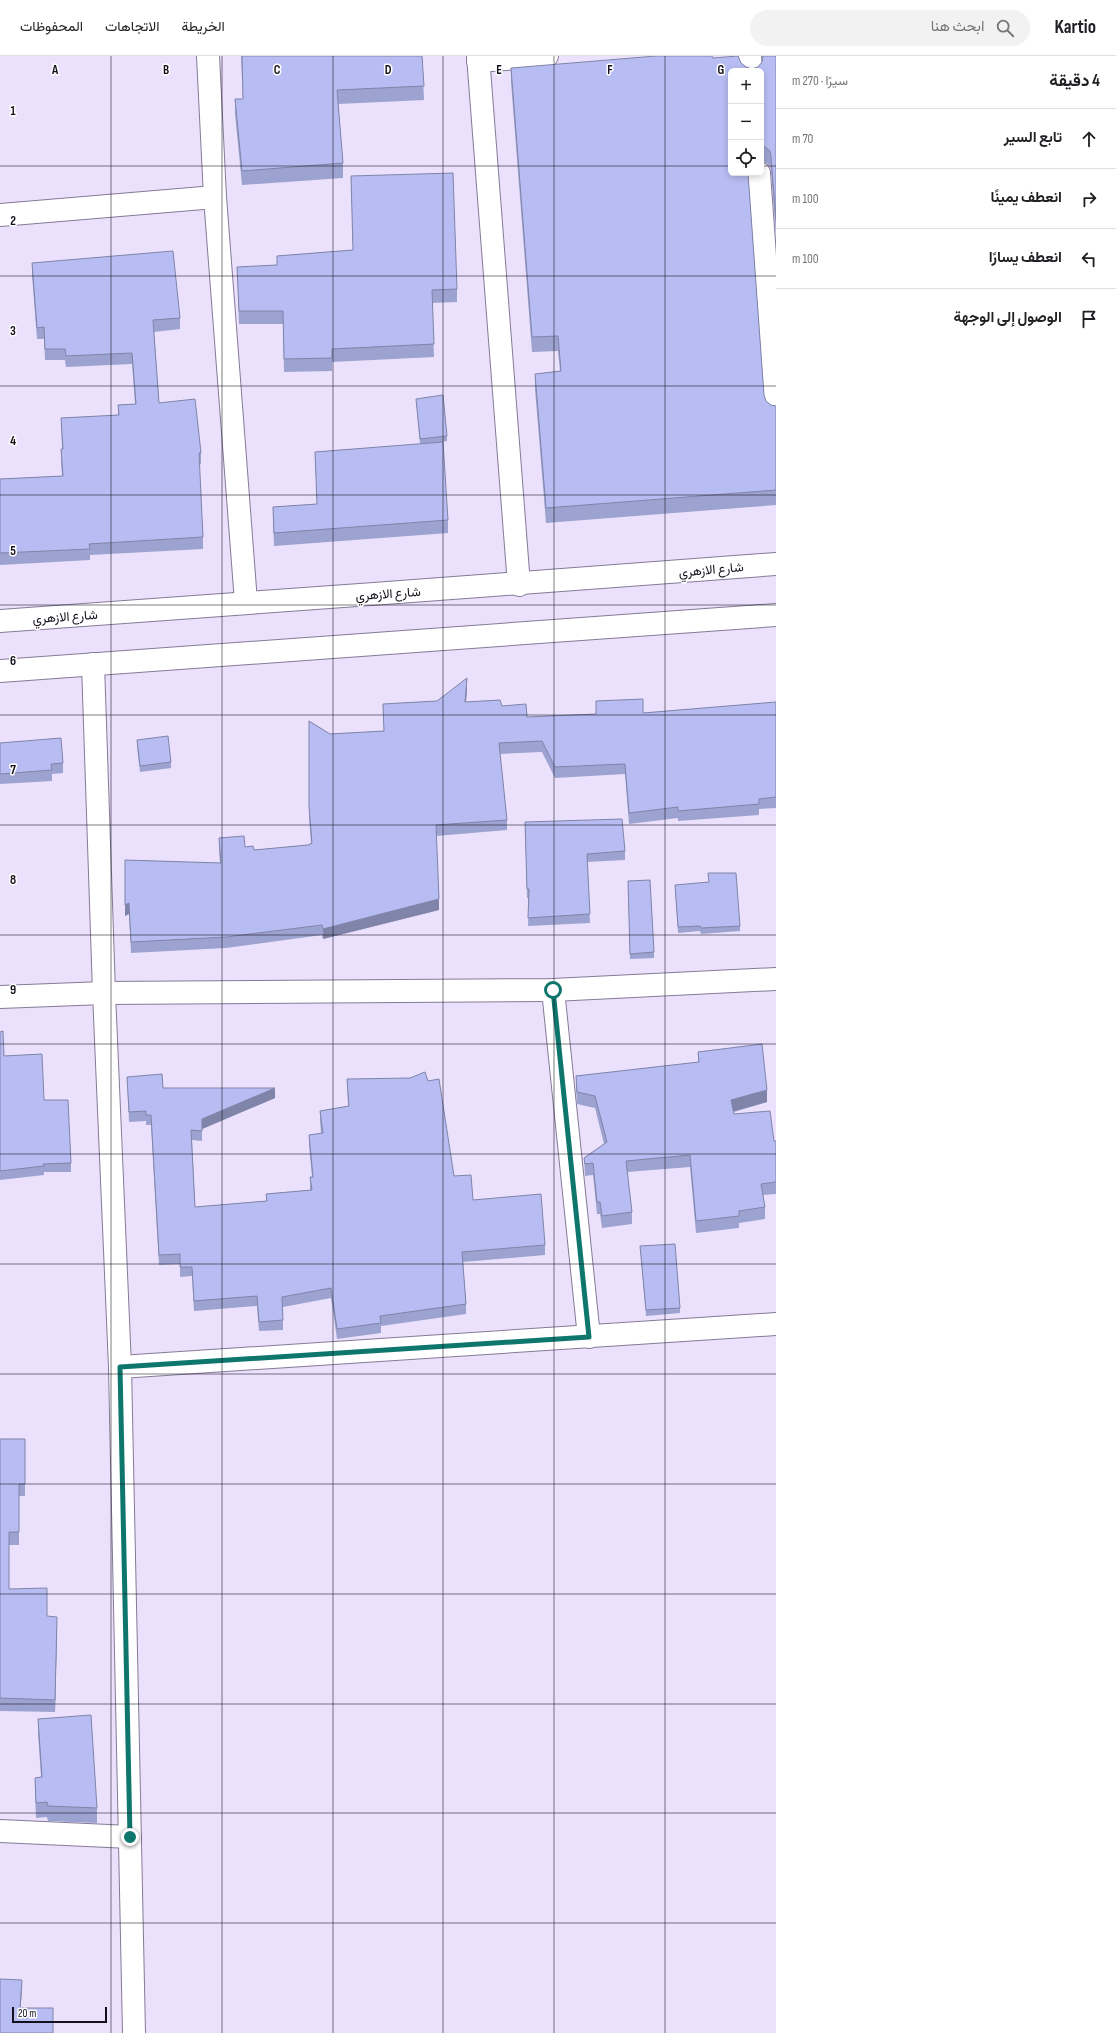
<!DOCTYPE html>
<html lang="ar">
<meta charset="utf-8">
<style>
:root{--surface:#fff;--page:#f2f2f2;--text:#202124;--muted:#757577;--line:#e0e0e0}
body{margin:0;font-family:"Sofia Sans Condensed",Vazirmatn,sans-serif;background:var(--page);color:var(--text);direction:rtl}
.controls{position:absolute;right:12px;top:12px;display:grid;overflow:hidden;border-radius:6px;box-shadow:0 2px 6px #0003}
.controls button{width:36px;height:36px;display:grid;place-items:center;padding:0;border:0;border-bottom:1px solid var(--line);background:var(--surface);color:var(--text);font:20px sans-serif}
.scale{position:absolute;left:12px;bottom:10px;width:95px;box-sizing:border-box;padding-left:4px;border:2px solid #14101b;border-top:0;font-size:11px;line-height:14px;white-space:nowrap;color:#14101b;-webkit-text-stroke:3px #fff;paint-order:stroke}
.stop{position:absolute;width:12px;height:12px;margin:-9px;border:3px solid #0f766e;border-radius:50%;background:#fff}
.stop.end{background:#0f766e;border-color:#fff;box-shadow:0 1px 4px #0008}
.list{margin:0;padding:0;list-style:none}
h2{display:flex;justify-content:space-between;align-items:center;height:52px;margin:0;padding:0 16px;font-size:17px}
h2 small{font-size:13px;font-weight:400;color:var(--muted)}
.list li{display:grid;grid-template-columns:26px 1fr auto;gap:12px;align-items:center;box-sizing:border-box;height:60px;padding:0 16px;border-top:1px solid var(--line)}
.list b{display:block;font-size:15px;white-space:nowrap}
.list em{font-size:13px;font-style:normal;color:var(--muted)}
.icon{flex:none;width:22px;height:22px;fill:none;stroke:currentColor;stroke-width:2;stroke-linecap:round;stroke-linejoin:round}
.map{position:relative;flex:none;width:776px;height:1977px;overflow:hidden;direction:ltr}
header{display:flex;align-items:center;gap:24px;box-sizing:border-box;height:56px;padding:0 20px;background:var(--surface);border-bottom:1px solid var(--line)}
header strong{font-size:19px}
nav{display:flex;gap:22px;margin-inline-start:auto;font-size:14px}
.search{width:280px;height:36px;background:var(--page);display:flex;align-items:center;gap:10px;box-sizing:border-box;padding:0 14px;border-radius:22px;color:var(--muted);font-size:15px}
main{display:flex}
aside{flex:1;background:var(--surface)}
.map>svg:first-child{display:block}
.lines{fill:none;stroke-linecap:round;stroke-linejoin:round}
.minor-casing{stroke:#857a98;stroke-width:24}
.tertiary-casing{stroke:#857a98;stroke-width:24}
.minor{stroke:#fff;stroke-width:22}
.tertiary{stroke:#fff;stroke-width:22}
.wall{fill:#9da3d0}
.shaded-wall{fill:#8084a9}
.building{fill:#b7bdf2;stroke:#8084a9}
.route{stroke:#0f766e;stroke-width:5}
.grid{fill:none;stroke:#14101b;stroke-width:1;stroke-opacity:0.55}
.labels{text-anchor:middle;stroke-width:3;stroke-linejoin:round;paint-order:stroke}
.street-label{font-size:13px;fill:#14101b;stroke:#fff}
.grid-label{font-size:13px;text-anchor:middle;font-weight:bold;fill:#14101b;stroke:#fff;stroke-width:3;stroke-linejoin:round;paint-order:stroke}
</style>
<header>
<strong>Kartio</strong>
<div class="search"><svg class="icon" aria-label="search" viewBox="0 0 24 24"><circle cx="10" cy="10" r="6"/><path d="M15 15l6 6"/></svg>ابحث هنا</div>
<nav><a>الخريطة</a><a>الاتجاهات</a><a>المحفوظات</a></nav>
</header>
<main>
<aside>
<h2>4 دقيقة<small>سيرًا · 270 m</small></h2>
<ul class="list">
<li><svg class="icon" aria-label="ahead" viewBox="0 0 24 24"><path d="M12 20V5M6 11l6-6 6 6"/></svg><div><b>تابع السير</b></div><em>70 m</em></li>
<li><svg class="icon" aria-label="right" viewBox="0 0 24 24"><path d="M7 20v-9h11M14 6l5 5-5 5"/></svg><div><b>انعطف يمينًا</b></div><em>100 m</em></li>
<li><svg class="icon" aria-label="left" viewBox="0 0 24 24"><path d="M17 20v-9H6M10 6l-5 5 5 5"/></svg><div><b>انعطف يسارًا</b></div><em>100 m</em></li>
<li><svg class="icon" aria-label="arrive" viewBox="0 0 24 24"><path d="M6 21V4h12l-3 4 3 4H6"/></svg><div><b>الوصول إلى الوجهة</b></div></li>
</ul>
</aside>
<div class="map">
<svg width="776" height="1977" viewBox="0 0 776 1977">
<rect width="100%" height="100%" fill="#ebe1fc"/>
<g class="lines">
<defs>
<g id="minor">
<path d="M208 0 215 141 246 546"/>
<path d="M478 0 519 529"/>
<path d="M750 0 751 15"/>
<path d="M478 5 547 0"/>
<path d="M759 117 776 353"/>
<path d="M0 159 215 141"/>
<path d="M93 608 104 937 120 1311 134 1977"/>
<path d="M553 934 589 1281"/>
<path d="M0 941 104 937 553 934 776 923"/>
<path d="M120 1311 776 1268"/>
<path d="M0 1775 130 1781"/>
</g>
<g id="tertiary">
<path d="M0 565C259 545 517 529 776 508"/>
<path d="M0 615 776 559"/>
</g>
</defs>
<!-- minor casing -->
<use href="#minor" class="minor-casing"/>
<!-- tertiary casing -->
<use href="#tertiary" class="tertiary-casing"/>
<!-- minor -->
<use href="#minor" class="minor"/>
<!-- tertiary -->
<use href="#tertiary" class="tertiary"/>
</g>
<!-- wall -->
<g class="wall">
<path d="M241 0H422L424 44 338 48 343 107V122L242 129 235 58V43H243Z"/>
<path d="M776 0V179L771 116 770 110 765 106 761 105V15H731L764 339 766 345 771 349 776 350V449L546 467 535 333V318L560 315 558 295 532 296 511 26V12L713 2 741 7 746 11 752 13 758 11Z"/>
<path d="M351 120 457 233V246L432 247 434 301 332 306V315L284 316 283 268H239L237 211 277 209V200L353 194Z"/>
<path d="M32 207 180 262V273L154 276 159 347 201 397V408L199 409 203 481V493L90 499V504L0 509V423L62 420 61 405V393H62L61 362 118 359V349L135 348 132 308 66 311 65 304H45L44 283H37L32 219Z"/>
<path d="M416 343 447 380V385L436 387 448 464V477L274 490 273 464V451L317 448 315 396 420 388Z"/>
<path d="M467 633 466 646 502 650 527 661 596 658V645L643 657 776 646V752L759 753V759L678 765V762L629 768 625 718 555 722 542 696 500 698 507 764V774L436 780 439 854 323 883 322 879 226 892 131 897 129 858 125 860V804L220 807 219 793V782L254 794 308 789 311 787 309 762V665L330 678 384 675 383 648 437 645Z"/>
<path d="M137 684 171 706V712L140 716 137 690Z"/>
<path d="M0 687 63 707V717L52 718V725L0 728Z"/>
<path d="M525 766 625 795V804L587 806 590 867 528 870 529 842H527Z"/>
<path d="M628 825 654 896V902L630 903Z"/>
<path d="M675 829 740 870V875L701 878 700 875 678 877Z"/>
<path d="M0 976 4 1000 44 1044 71 1107V1116H44V1119L0 1124Z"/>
<path d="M698 996 767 1046 734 1056V1058L774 1085H776V1138L763 1139 765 1151V1163L739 1167V1172L696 1177 690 1111 627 1116 632 1156V1168L602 1172 600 1158H597L593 1119 585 1120 584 1102 604 1088 595 1052 577 1048 576 1032V1020L698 1007Z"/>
<path d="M127 1021 163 1032 275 1042 202 1073V1085L192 1084 195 1151 266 1145V1138L310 1134V1121H312L309 1089V1079L321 1078 320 1064V1055L348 1050 347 1023 454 1120 473 1144 545 1189V1199L463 1206 466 1248V1258L381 1270V1277L337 1283 331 1242 283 1251V1274L259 1275 257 1250 194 1255 192 1220 180 1221V1208L159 1209 151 1069H146V1065L129 1066Z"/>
<path d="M640 1190 680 1252V1257L646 1260Z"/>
<path d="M0 1383H25V1440H19V1489H9V1533L47 1560 57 1573 55 1656 0 1655Z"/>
<path d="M38 1663 97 1752V1767L48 1765 47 1761 36 1762 35 1737V1722L41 1721 38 1678Z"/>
</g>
<!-- shaded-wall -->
<g class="shaded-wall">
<path d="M467 622V633L465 657V646Z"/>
<path d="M439 843V854L323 883V873Z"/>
<path d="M129 847V858L125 860V849Z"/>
<path d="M275 1032V1042L202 1073V1063Z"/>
<path d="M767 1034V1046L731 1056V1044Z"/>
<path d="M57 1561V1573L55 1656V1644Z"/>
<path d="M22 1924V1933L20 1961V1952Z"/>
</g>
<!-- building -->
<g class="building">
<path d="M242 0H422L424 30 337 34 343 107 242 115 235 43H243Z"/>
<path d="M656 0H712L713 2 738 0 741 7 746 11 752 13 758 11 762 6 763 0H776V164L771 101 770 95 765 91 761 90V15H731V117H748L764 339 766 345 771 349 776 350V434L546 452 535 318 561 315 558 280 532 281 511 12Z"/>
<path d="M453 117 457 233 432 234 434 288 332 293V302L284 303 283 255H239L237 211 277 209V200L353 194 351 120Z"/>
<path d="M173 195 180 262 153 264 159 347 195 343 201 397H199L203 481 89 488 90 493 0 497V423L63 420 61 393H63L61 362 119 359 118 349 136 348 132 297 66 300 65 293H45L44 271 37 272 32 207Z"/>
<path d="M443 339 447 380 420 383 416 343Z"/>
<path d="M443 386 448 464 274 477 273 451 317 448 315 396Z"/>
<path d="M467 622 465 646 500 644 502 650 526 648 527 661 596 658V645L643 643V657L776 646V741L759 743V748L678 755V751L629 757 625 708 555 711 542 685 499 687 507 764 436 769 439 843 323 873 322 869 226 881 131 886 129 847 125 849V804L221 807 219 782 244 780 245 791 253 790 254 794 308 789 312 787 309 751V665L330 678 384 675 383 648 437 645Z"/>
<path d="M168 680 171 706 140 710 137 684Z"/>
<path d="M61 682 63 707 51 708 52 714 0 718V687Z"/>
<path d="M622 763 625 795 587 798 590 858 528 862 529 833H527L525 766Z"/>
<path d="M708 817H736L740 870 701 872 700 870 678 871 675 829 709 826Z"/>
<path d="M650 824 654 896 630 898 628 825Z"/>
<path d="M3 975 4 1000 42 998 44 1044H68L71 1107 43 1108 44 1110 0 1115V976Z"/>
<path d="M762 988 767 1034 731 1044 734 1058 770 1055 774 1085H776V1126L761 1128 765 1151 739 1155V1160L696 1165 690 1099 626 1105 632 1156 602 1160 600 1146H597L593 1107 585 1108 584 1102 607 1086 595 1040 577 1036 576 1020 699 1006 698 996Z"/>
<path d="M425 1016 428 1025 439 1023 454 1120 471 1119 473 1144 541 1138 545 1189 462 1196 466 1248 380 1260 381 1267 337 1273 331 1232 282 1241 283 1264 259 1266 257 1240 194 1245 192 1211H180V1198L159 1199 151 1059H146V1055L129 1056 127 1021 162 1018 163 1032H275L202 1063V1075L191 1074 195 1151 267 1145 266 1138 312 1134 310 1121H313L309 1079 323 1077 320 1055 349 1050 347 1023 410 1022Z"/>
<path d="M675 1188 680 1252 646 1254 640 1190Z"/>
<path d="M0 1383H25V1428H19V1476H9V1533L47 1532V1560L57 1561 55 1644 0 1642Z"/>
<path d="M91 1659 97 1752 48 1750 47 1746 36 1747 35 1722 42 1721 38 1663Z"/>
<path d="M0 1923 22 1924 20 1952H53V1977H0Z"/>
</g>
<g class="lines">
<!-- route -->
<path class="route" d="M130 1781 120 1311 589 1281 553 934"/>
</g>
<!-- grid -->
<path class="grid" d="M111 0V1977M222 0V1977M333 0V1977M443 0V1977M554 0V1977M665 0V1977M0 110H731M761 110H776M0 220H776M0 330H776M0 439H776M0 549H776M0 659H776M0 769H776M0 879H776M0 988H776M0 1098H776M0 1208H776M0 1318H776M0 1428H776M0 1538H776M0 1648H776M0 1757H776M0 1867H776"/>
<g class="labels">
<!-- street labels -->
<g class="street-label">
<text transform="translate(711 513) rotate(-5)" y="5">شارع الازهري</text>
<text transform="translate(388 537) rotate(-4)" y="5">شارع الازهري</text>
<text transform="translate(65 560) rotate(-4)" y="5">شارع الازهري</text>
</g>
</g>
<g class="grid-label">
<text x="55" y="18">A</text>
<text x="166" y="18">B</text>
<text x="277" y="18">C</text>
<text x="388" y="18">D</text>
<text x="499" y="18">E</text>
<text x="610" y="18">F</text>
<text x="721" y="18">G</text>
<text x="13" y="59">1</text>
<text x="13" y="169">2</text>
<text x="13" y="279">3</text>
<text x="13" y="389">4</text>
<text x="13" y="499">5</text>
<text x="13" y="609">6</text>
<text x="13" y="718">7</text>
<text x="13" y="828">8</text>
<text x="13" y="938">9</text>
</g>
</svg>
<div class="controls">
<button>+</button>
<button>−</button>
<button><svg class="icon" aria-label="locate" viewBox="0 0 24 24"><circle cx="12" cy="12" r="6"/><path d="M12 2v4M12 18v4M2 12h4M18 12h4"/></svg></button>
</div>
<div class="scale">20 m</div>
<div class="stop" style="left:553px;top:934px"></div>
<div class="stop end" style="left:130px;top:1781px"></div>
</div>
</main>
